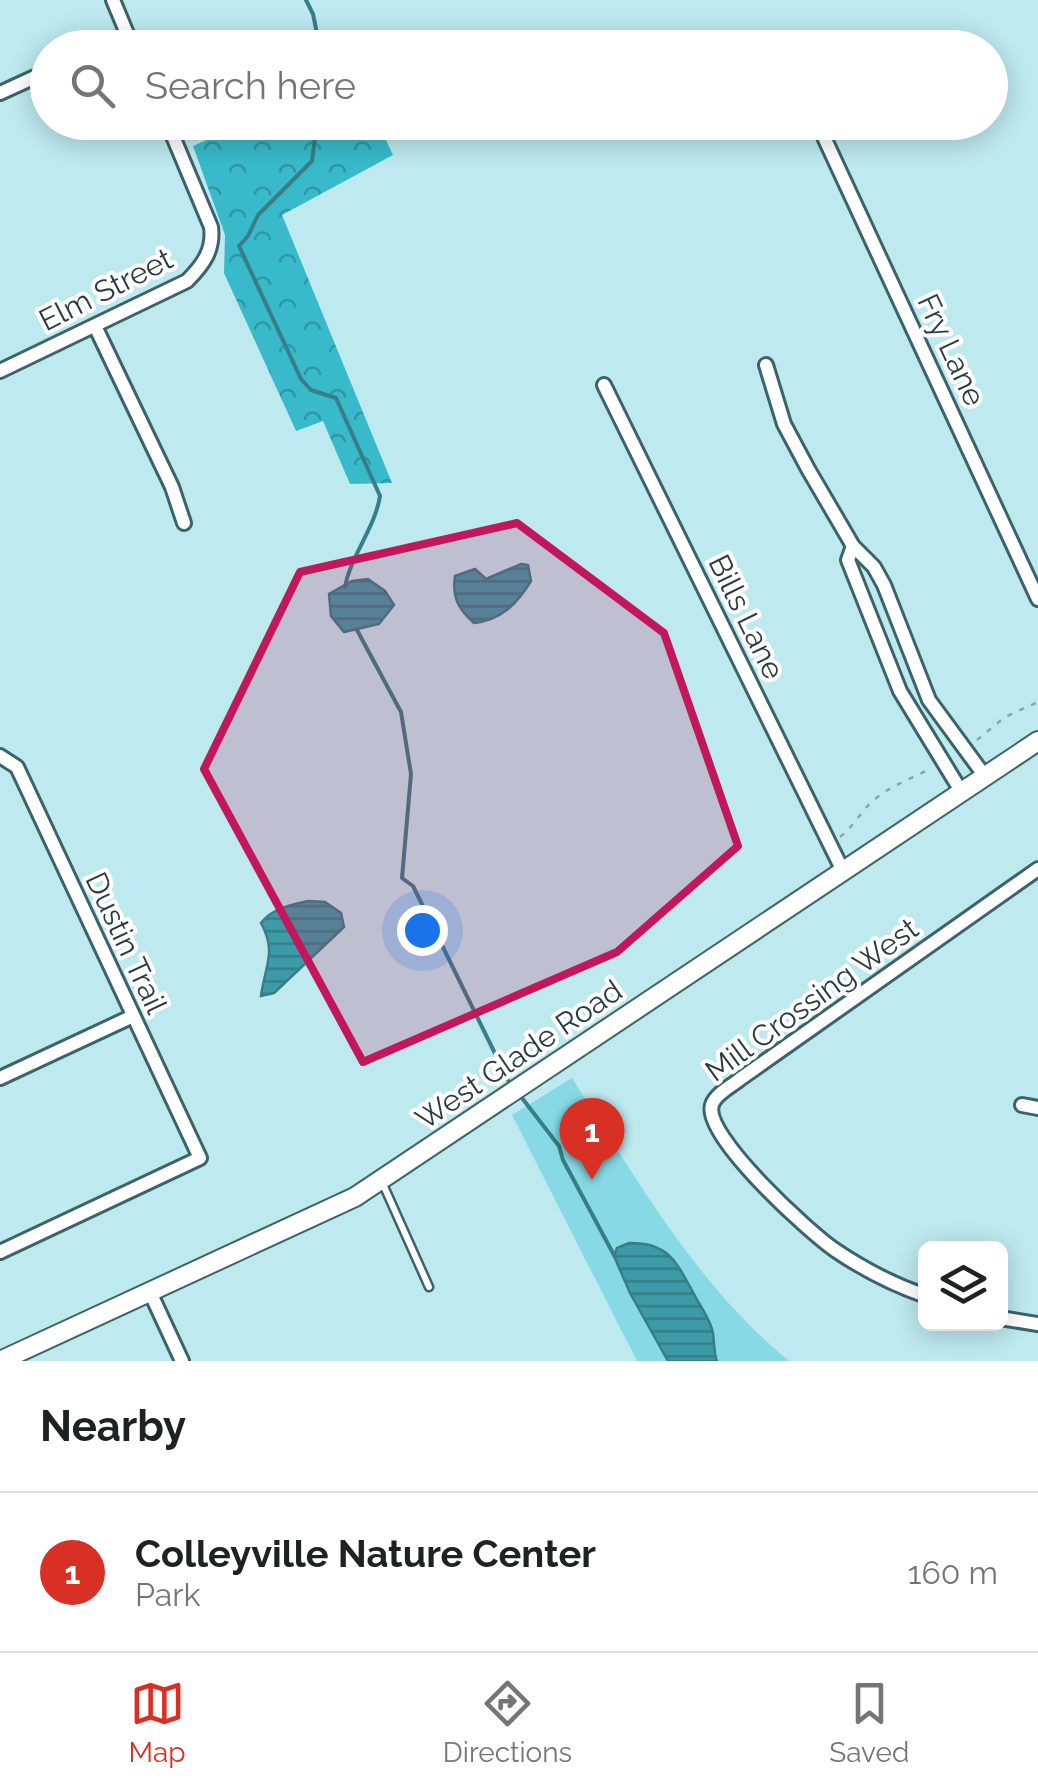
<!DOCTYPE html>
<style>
:root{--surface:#fff;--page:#f6f6f6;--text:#202124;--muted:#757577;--line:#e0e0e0;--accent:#d93025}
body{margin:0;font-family:Raleway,sans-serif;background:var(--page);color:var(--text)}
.controls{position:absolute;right:30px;bottom:30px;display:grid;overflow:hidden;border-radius:15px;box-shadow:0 5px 25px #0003}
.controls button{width:90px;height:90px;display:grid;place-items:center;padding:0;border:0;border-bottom:2px solid var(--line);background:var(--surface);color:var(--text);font:50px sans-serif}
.you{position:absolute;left:422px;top:930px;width:35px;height:35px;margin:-25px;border:8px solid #fff;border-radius:50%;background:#1a73e8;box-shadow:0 0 0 15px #1a73e833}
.badge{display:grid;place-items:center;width:65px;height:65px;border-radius:50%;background:var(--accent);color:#fff;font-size:32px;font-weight:700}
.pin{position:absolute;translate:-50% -82px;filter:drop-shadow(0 2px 5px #0008)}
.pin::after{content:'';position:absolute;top:52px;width:35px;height:30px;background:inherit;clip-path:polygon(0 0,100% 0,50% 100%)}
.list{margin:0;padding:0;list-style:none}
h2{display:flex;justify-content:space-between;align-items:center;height:130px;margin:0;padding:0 40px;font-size:42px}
h2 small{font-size:32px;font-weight:400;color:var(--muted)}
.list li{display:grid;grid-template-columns:65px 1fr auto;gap:30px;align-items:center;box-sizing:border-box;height:160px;padding:0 40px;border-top:2px solid var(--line)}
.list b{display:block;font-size:38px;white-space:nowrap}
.list p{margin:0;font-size:32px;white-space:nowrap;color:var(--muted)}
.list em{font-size:32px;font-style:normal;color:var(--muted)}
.icon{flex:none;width:55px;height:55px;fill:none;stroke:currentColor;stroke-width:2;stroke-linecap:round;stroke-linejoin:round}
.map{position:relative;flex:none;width:1038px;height:1361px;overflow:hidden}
.search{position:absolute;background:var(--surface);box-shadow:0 5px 25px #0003;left:30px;right:30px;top:30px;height:110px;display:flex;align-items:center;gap:25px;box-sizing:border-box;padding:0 35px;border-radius:55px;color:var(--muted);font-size:38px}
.sheet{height:290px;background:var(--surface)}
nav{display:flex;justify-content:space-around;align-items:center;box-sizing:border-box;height:140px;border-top:2px solid var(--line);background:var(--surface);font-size:28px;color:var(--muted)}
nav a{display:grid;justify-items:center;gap:5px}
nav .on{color:var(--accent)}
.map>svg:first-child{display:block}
.forest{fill:url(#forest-crowns)}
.park{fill:#87dae5}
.water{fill:url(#water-rules);stroke:#387e88;stroke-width:2.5}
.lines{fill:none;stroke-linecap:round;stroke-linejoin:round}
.stream{stroke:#387e88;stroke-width:4}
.service-casing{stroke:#3b6369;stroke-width:11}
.minor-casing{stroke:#3b6369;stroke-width:18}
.secondary-casing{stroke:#3b6369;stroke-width:22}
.path{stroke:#85a7ab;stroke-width:2.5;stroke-dasharray:5 8;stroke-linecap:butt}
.service{stroke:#fff;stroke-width:6}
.minor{stroke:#fff;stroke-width:12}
.secondary{stroke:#fff;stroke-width:18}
.marked{fill:#c2185b;fill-opacity:0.2;stroke:#c2185b;stroke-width:8;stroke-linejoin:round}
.labels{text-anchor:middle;stroke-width:8;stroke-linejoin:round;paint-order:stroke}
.street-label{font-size:30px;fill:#2b3c3f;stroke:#fff}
</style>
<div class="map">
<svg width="1038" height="1361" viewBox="0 0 1038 1361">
<defs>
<pattern id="forest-crowns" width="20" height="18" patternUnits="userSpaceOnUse" patternTransform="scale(2.5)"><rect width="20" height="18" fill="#38baca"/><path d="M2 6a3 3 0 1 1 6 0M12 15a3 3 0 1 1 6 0" fill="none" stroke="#2f98a5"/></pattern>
<pattern id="water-rules" width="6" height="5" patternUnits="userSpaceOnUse" patternTransform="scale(2.5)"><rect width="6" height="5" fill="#3d9ba7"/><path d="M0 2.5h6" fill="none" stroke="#338089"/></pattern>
</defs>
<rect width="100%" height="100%" fill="#bde9ef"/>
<!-- forest -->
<path class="forest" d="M246 123H378L393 155 282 215 392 483 350 484 323 421 296 431 224 273 225 235 193 146Z"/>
<!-- park -->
<path class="park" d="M572 1078C636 1178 696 1285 789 1361H637L512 1115Z"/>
<!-- water -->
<g class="water">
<path d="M521 564 528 565 531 581C517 604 501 620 474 623 458 609 452 597 455 576L475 569 486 579Z"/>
<path d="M368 579 385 591 394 605 379 624 344 632 331 616 329 594 352 581Z"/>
<path d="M308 901 325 902 341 913 344 927 274 993 261 996C265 966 277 952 261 923 273 908 290 905 308 901Z"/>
<path d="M629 1243C670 1242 677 1264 694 1294 700 1306 708 1316 712 1329 715 1340 713 1351 717 1361H668L630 1293 614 1256 617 1248Z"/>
</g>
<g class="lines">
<!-- stream -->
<g class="stream">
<path d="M306 0 313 14 320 48"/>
<path d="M317 122 312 161 258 215 248 236 239 246 301 379 311 390 336 398 380 496C375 528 351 555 345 587"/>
<path d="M357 630 401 712 411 774 402 878 413 886 508 1080"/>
<path d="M522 1098 559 1146 563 1160 615 1257"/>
</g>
<defs>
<path id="service" d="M382 1182 429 1287"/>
<g id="minor">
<path d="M113 0 133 48"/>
<path d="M98 48 127 34"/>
<path d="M0 93 48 71"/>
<path d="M817 122 1038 599"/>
<path d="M95 326 172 487 184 523"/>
<path d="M766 365 784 424 808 469 853 546 874 567 884 585 929 700 984 775"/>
<path d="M0 371 187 281C203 265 214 250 211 227L167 122"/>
<path d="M604 385 843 871"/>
<path d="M853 546 848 560 900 691 961 791"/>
<path d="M0 756 17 767 200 1158 0 1252"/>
<path d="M0 1078 133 1016"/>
<path d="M1022 1105 1038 1108"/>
<path d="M150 1292 182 1361"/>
<path d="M926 1296C894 1285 863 1269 835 1250 810 1233 702 1135 712 1105 715 1094 732 1086 740 1079L1038 869"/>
<path d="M1000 1318 1038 1324"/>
</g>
<path id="secondary" d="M0 1361 355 1197 1038 741"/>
</defs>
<!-- service casing -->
<use href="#service" class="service-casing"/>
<!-- minor casing -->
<use href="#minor" class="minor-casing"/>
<!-- secondary casing -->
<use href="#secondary" class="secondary-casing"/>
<!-- path -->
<g class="path">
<path d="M977 740 1005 717 1038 702"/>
<path d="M840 837C854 826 861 811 874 800 890 786 912 778 932 768"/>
</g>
<!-- service -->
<use href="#service" class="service"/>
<!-- minor -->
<use href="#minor" class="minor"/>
<!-- secondary -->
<use href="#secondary" class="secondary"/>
</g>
<!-- marked area -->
<path class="marked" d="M517 523 664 633 738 846 617 952 363 1062 204 769 300 572Z"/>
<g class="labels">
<!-- street labels -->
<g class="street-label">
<text transform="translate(106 290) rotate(-27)" y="10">Elm Street</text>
<text transform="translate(951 350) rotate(65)" y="10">Fry Lane</text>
<text transform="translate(746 617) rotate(64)" y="10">Bills Lane</text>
<text transform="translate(126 943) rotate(65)" y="10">Dustin Trail</text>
<text transform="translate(812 1000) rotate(-36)" y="10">Mill Crossing West</text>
<text transform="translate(519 1055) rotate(-34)" y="10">West Glade Road</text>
</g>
</g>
</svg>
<div class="controls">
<button><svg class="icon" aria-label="layers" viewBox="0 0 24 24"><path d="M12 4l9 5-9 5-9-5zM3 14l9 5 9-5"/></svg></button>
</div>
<div class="you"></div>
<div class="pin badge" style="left:592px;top:1180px">1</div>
<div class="search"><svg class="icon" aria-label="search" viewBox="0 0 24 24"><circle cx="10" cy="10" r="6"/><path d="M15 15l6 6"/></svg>Search here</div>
</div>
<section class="sheet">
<h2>Nearby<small></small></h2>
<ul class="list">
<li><span class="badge">1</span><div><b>Colleyville Nature Center</b><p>Park</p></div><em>160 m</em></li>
</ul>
</section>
<nav>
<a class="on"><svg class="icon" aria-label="map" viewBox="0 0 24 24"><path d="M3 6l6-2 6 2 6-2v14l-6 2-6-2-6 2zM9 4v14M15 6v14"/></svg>Map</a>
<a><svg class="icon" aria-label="directions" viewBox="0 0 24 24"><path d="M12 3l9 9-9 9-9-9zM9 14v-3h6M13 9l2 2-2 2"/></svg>Directions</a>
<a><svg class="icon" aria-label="saved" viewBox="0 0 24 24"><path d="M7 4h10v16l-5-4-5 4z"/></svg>Saved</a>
</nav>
